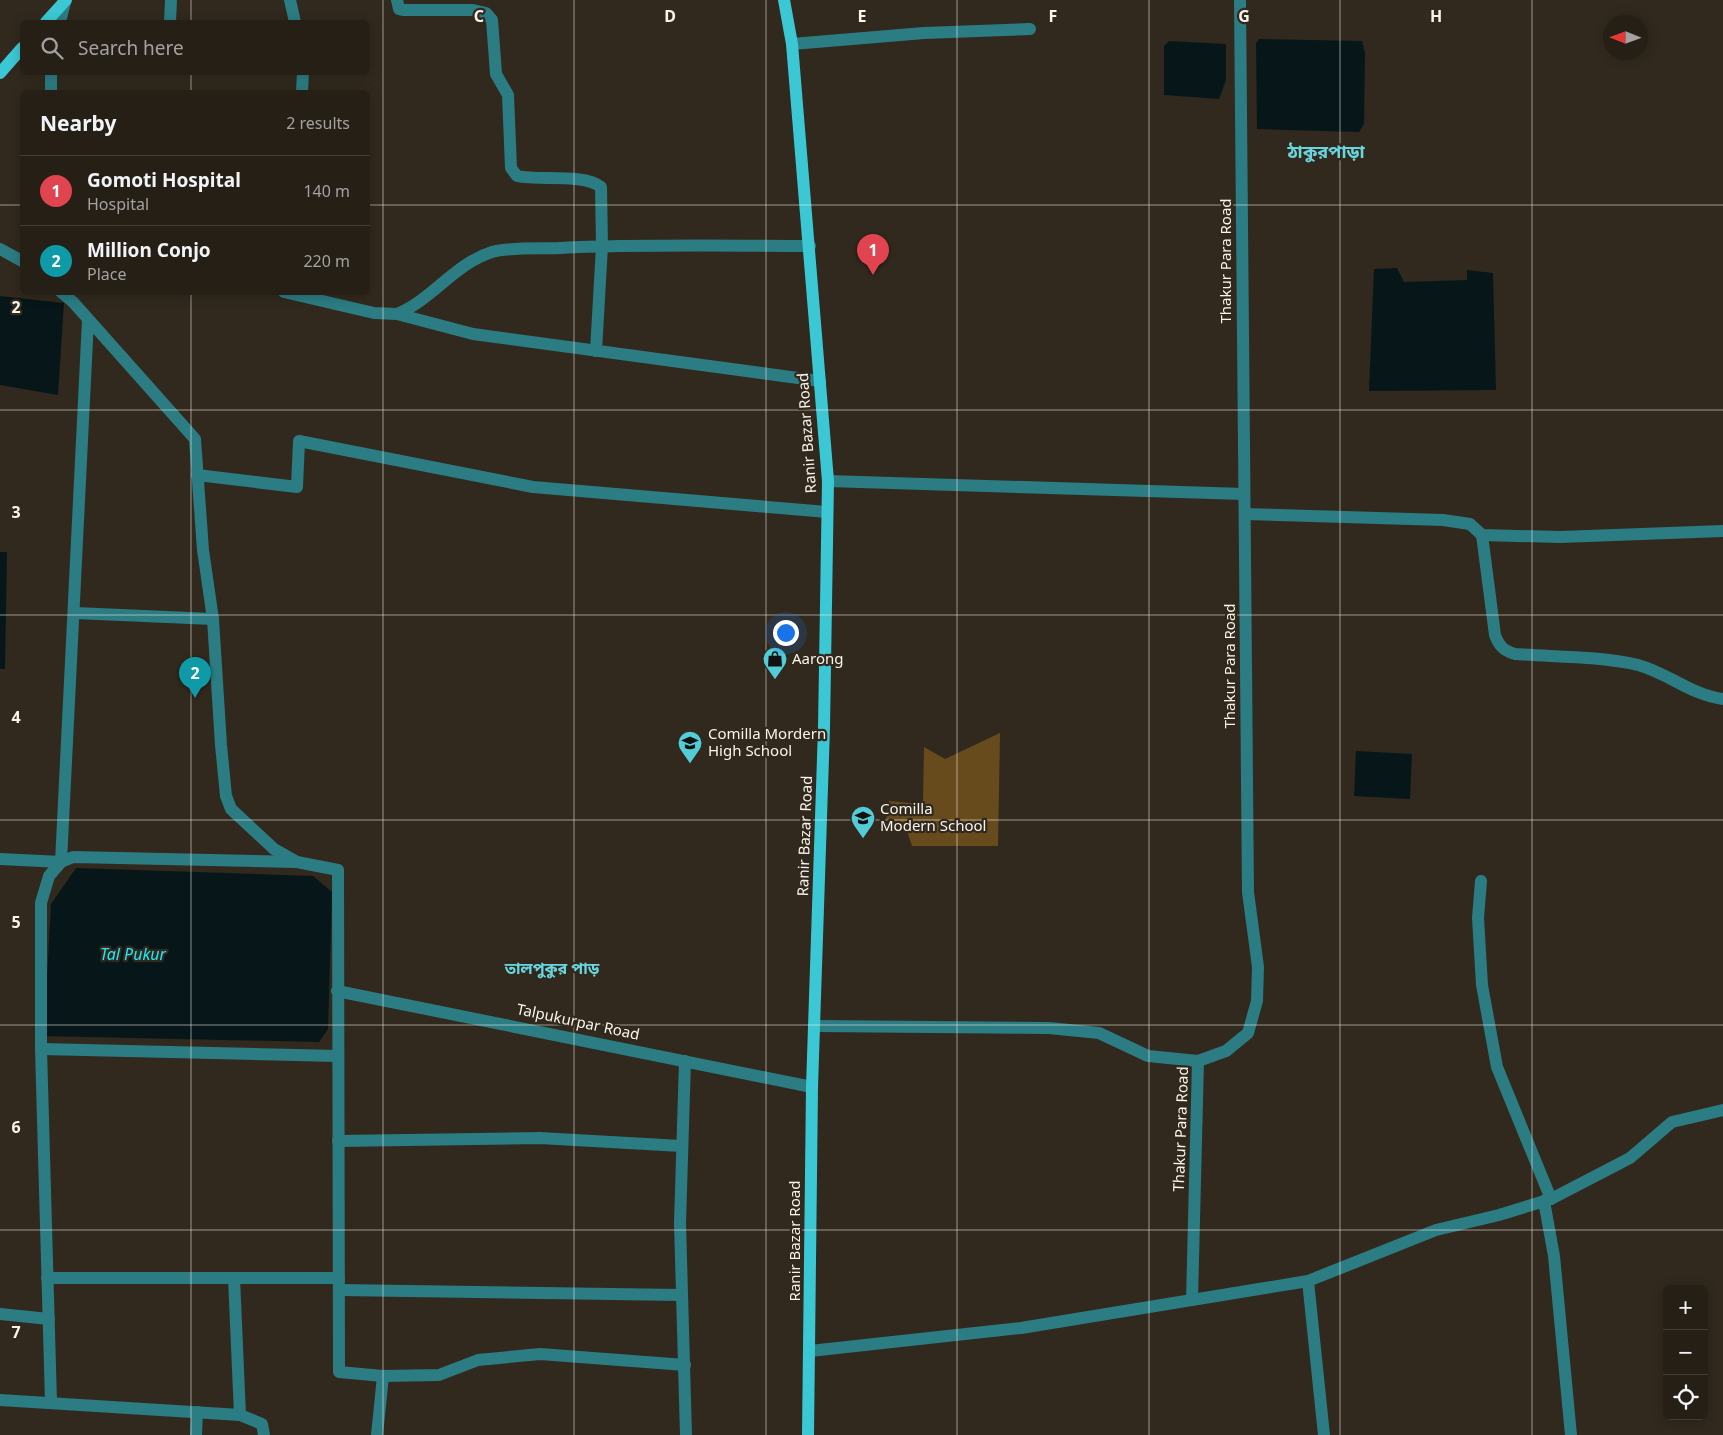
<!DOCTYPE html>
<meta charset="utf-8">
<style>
:root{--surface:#251f16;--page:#2d271f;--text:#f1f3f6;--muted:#a3a2a1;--line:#423d35;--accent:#bca0f2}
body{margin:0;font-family:"Noto Sans","Noto Sans Bengali",sans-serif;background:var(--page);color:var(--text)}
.controls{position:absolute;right:15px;bottom:15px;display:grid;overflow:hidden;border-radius:8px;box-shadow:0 2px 12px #0003}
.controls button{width:45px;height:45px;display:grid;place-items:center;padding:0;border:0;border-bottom:1px solid var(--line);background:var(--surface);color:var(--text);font:25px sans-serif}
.compass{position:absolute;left:1603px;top:15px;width:45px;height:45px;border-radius:50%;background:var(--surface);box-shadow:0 2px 12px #0003;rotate:271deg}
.you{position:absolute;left:785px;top:632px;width:18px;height:18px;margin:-12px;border:4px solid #fff;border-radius:50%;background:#1a73e8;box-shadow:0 0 0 8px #1a73e833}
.badge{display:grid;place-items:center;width:32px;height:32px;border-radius:50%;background:var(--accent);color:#fff;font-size:16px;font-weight:700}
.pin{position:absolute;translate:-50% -41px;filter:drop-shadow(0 1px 2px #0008)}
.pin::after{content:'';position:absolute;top:26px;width:18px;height:15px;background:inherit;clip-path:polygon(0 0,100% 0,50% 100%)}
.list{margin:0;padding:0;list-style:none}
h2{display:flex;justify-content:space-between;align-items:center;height:65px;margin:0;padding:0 20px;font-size:21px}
h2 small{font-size:16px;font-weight:400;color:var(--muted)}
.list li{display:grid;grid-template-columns:32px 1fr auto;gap:15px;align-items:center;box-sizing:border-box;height:70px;padding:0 20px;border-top:1px solid var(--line)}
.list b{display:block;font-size:19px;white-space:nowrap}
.list p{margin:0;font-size:16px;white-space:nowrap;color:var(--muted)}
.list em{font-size:16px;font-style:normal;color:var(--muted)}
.icon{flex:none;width:28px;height:28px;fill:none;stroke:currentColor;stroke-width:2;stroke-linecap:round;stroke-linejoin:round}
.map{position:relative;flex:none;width:1723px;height:1435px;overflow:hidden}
.search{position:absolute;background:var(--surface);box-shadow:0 2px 12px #0003;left:20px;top:20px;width:350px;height:55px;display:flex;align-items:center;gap:12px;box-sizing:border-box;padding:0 18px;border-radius:8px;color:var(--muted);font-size:19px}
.panel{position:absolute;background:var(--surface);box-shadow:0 2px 12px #0003;left:20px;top:90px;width:350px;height:205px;border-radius:8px}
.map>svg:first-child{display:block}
.green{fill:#684b1d}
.water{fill:#071719}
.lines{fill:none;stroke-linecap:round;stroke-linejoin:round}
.minor{stroke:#2b7c83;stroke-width:12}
.major{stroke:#3bc8d4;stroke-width:12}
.grid{fill:none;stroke:#f8f3eb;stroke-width:1;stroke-opacity:0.55}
.labels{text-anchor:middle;stroke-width:4.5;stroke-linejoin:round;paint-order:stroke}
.street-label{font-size:15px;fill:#f8f3eb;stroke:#31291d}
.poi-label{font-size:15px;fill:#f8f3eb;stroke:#31291d;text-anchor:start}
.water-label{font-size:16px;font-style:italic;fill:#23e9f8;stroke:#31291d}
.neighbourhood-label{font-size:16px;font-weight:bold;fill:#69d5df;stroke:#31291d}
.quarter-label{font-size:18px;font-weight:bold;fill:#69d5df;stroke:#31291d}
.grid-label{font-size:16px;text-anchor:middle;font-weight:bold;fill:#f8f3eb;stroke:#31291d;stroke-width:4.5;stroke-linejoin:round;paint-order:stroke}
</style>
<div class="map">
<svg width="1723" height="1435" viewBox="0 0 1723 1435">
<rect width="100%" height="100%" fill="#31291d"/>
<!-- green -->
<path class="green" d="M1000 733 998 846H912L905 825 886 819 889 801 923 804 924 747 945 759Z"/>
<!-- water -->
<g class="water">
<path d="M1259 39 1362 41 1365 53 1364 124 1359 132 1257 129 1256 43Z"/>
<path d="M1169 41 1226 44V80L1219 99 1164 95V46Z"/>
<path d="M1397 268 1404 282 1467 280V270L1493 273 1496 390 1369 391 1374 269Z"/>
<path d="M0 296 64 303 58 395 0 385Z"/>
<path d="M0 552H7L5 669H0Z"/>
<path d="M1356 751 1412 754 1410 799 1354 796Z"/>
<path d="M76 868 313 876 332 892 328 1029 319 1042 44 1036 51 904Z"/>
</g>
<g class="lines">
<!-- minor -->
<g class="minor">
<path d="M290 0 295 22"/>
<path d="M397 0 399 9 404 10H473L486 13 492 20 496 74 508 95 511 168 517 176C540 181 583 173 601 187L602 246 596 351"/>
<path d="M60 22 65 2"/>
<path d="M170 22 171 0"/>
<path d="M792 44 924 33 1030 29"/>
<path d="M51 92V72"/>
<path d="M302 92 303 72"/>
<path d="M0 249 22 261"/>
<path d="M61 292 73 302 195 439 203 550 213 619 221 745 226 796 231 809 274 849 297 862 338 870 339 1372 383 1376 377 1435"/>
<path d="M284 292 374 313 397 314 473 334 820 381"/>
<path d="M397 314C433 299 454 264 492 252 510 247 540 249 560 248 643 244 727 246 810 246"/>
<path d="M197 475 297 487 299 441 533 487 827 512"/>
<path d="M828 481 1244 494"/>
<path d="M1245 514 1443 520 1470 524 1482 535 1560 537 1723 531"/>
<path d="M1482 535 1495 635C1499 646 1504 651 1515 654 1555 657 1599 656 1638 665 1668 673 1691 695 1723 699"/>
<path d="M75 613 213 619"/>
<path d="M0 859 61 862 88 320"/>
<path d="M1481 881 1478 918 1482 985 1497 1067 1551 1199"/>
<path d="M337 991 812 1087"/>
<path d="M815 1026 1049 1028 1099 1033 1148 1056 1198 1061 1226 1051 1248 1033 1257 1001 1258 967 1248 892 1240 0"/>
<path d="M41 1049 337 1056"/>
<path d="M685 1061 680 1223 686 1435"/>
<path d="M338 1141 540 1138 681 1146"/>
<path d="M1544 1201 1554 1256 1571 1435"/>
<path d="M47 1278H339"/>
<path d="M234 1278 240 1415 262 1424 264 1435"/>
<path d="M1308 1281 1324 1435"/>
<path d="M339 1290 681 1295"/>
<path d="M1192 1300 1198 1061"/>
<path d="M0 1314 49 1319"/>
<path d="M810 1351 1021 1328 1308 1281 1436 1230 1499 1215 1551 1199 1630 1158 1672 1122 1723 1110"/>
<path d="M383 1376 439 1375 478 1360 540 1354 685 1365"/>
<path d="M0 1400 240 1415"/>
<path d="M51 1402 41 1049V903L49 876 61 862 73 857 296 862"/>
<path d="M196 1435 197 1412"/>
</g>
<!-- major -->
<g class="major">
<path d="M784 0 792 44 828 481 824 728 812 1087 808 1435"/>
<path d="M46 22 66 0"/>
<path d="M0 73 22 48"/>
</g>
</g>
<!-- grid -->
<path class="grid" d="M191 0V22M383 0V1435M574 0V1435M766 0V1435M957 0V1435M1149 0V1435M1340 0V1435M1532 0V1435M191 72V92M0 205H22M368 205H1723M191 292V1435M0 410H1723M0 615H1723M0 820H1723M0 1025H1723M0 1230H1723"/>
<!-- icons -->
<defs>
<symbol id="shop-pin" viewBox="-11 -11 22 30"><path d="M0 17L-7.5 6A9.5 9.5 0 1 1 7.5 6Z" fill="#52ccd6" stroke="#31291d"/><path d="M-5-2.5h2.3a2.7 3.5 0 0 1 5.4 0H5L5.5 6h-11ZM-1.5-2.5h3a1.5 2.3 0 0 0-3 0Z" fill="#111"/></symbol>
<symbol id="school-pin" viewBox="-11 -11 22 30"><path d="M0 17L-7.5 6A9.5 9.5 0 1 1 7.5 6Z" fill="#52ccd6" stroke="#31291d"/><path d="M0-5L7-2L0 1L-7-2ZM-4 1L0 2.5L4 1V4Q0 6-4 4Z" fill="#111"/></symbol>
</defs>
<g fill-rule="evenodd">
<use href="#shop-pin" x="761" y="645" width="28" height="38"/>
<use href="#school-pin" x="676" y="729" width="28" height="38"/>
<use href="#school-pin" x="849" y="804" width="28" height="38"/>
</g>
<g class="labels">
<!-- street labels -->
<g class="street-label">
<text transform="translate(1226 261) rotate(-90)" y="5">Thakur Para Road</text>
<text transform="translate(807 433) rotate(-94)" y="5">Ranir Bazar Road</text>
<text transform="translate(1230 666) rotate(-90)" y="5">Thakur Para Road</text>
<text transform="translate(805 836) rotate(-88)" y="5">Ranir Bazar Road</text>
<text transform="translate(578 1022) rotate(12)" y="5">Talpukurpar Road</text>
<text transform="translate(1181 1129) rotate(-88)" y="5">Thakur Para Road</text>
<text transform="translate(795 1241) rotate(-90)" y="5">Ranir Bazar Road</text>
</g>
<!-- poi labels -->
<g class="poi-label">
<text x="792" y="664">Aarong</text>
<text x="708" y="739">Comilla Mordern<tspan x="708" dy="17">High School</tspan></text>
<text x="880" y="814">Comilla<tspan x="880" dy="17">Modern School</tspan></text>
</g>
<!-- water labels -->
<g class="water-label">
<text x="133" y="960">Tal Pukur</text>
</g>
<!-- neighbourhood labels -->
<g class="neighbourhood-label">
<text x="552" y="974">তালপুকুর পাড়</text>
</g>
<!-- quarter labels -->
<g class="quarter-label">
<text x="1326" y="158">ঠাকুরপাড়া</text>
</g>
</g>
<g class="grid-label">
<text x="479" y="22">C</text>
<text x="670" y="22">D</text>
<text x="862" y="22">E</text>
<text x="1053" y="22">F</text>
<text x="1244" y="22">G</text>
<text x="1436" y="22">H</text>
<text x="16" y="313">2</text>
<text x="16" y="518">3</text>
<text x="16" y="723">4</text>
<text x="16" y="928">5</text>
<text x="16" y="1133">6</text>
<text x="16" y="1338">7</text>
</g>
</svg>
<div class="controls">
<button>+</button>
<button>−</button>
<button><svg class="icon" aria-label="locate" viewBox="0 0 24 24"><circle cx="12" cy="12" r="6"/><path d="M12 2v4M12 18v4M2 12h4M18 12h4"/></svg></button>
</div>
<svg class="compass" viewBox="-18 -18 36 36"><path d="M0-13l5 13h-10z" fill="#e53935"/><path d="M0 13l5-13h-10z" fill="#a3a2a1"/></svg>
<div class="you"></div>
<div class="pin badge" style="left:873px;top:275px;background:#e0444e">1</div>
<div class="pin badge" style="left:195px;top:698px;background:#0f9aa8">2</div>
<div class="search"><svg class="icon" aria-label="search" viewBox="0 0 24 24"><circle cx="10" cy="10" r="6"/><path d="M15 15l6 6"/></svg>Search here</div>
<section class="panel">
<h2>Nearby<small>2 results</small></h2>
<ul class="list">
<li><span class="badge" style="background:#e0444e">1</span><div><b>Gomoti Hospital</b><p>Hospital</p></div><em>140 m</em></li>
<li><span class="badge" style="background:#0f9aa8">2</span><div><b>Million Conjo</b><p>Place</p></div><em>220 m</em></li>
</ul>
</section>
</div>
